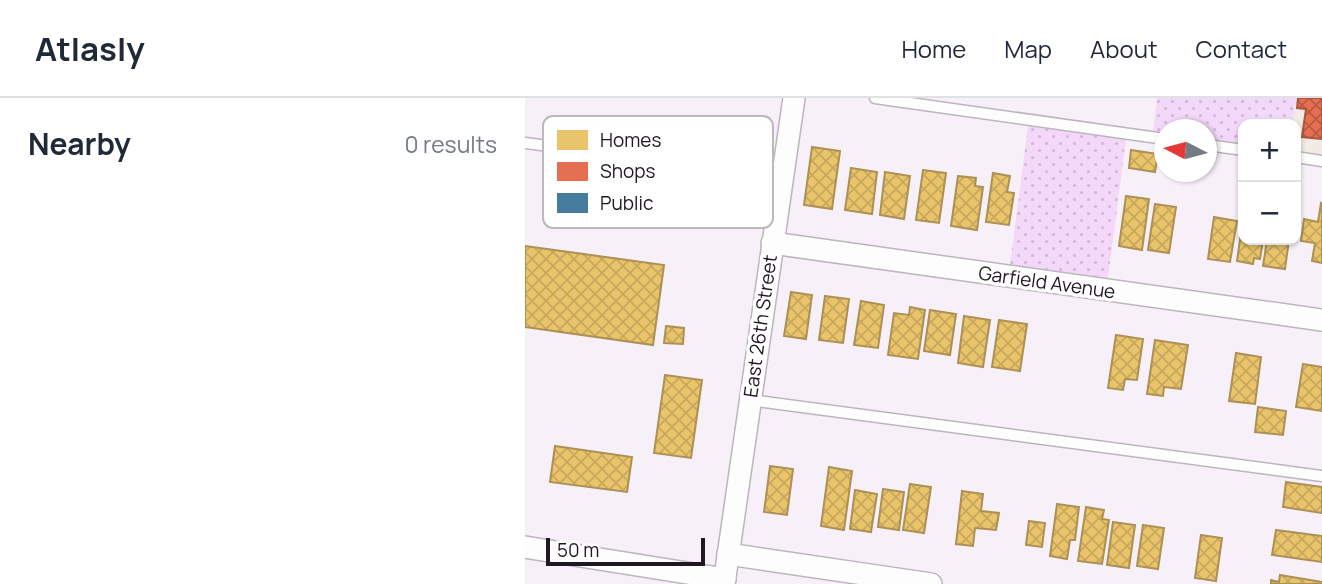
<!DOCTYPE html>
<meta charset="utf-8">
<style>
:root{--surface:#fff;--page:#f6f6f7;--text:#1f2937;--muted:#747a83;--line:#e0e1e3}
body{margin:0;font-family:Manrope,sans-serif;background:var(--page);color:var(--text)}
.controls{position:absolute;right:21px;top:21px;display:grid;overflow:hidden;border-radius:14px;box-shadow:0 2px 5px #0004}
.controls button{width:63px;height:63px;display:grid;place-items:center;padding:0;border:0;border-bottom:2px solid var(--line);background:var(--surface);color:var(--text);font:35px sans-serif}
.compass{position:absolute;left:629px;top:21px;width:63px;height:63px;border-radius:50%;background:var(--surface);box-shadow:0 2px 5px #0004;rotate:276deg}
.scale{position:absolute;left:21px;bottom:18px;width:159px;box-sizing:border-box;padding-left:7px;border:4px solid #1f1721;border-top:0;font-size:19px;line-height:24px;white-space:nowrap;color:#1f1721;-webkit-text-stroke:5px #fefefe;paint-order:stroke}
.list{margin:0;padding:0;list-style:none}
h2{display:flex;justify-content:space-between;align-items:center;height:91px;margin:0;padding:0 28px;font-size:30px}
h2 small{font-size:23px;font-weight:400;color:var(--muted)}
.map{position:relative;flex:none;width:797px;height:486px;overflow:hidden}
header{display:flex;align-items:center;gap:42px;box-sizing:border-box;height:98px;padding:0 35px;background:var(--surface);border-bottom:2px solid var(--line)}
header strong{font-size:33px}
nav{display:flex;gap:38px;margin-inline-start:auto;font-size:24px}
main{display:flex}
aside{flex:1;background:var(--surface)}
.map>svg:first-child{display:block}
.commercial{fill:#f3eae3}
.grass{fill:url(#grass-dots)}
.homes{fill:url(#homes-cross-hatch);stroke:#ac9054;stroke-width:2}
.shops{fill:url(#shops-cross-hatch);stroke:#ab5543;stroke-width:2}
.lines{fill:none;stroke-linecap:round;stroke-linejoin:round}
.lane-casing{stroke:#bcb5bd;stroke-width:13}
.street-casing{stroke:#bcb5bd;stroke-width:24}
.lane{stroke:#fefdfe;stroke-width:10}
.street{stroke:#fefdfe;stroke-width:21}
.labels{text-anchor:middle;stroke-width:7;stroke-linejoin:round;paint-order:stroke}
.street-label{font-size:19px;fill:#1f1721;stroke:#fefefe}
.key{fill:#fefefe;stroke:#bbb9bc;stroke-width:2}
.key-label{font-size:19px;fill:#1f1721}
</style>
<header>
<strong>Atlasly</strong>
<nav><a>Home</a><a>Map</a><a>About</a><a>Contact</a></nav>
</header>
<main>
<aside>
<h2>Nearby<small>0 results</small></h2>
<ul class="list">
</ul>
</aside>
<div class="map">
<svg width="797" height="486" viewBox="0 0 797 486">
<defs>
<pattern id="grass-dots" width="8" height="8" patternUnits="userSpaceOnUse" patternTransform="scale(1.75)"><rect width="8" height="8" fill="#f4d8f9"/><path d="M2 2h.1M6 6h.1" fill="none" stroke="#d1b9d5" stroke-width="1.8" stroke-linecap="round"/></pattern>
<pattern id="homes-cross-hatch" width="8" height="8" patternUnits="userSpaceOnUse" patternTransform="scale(1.75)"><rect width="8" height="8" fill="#e9c46a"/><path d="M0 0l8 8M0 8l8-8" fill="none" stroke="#c7a85c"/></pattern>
<pattern id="shops-cross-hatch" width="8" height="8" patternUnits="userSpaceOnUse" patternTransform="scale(1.75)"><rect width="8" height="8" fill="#e76f51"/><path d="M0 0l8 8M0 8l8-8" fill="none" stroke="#bb5a43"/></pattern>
</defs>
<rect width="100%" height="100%" fill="#f7f0f8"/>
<!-- commercial -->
<path class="commercial" d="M770 0H797V57L771 54V26H767Z"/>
<!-- grass -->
<g class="grass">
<path d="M632 0H771L767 26H718V47L682 42V32L628 34Z"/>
<path d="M503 28 601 41 583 180 485 167Z"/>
</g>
<!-- homes -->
<g class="homes">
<path d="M287 49 315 53 307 111 279 107Z"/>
<path d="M606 52 633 56 630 74 604 70Z"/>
<path d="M326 70 352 74 347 116 320 112Z"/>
<path d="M398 72 421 75 414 125 391 122Z"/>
<path d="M360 74 385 78 379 121 355 117Z"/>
<path d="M468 75 485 78 482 94 489 95 484 127 461 124Z"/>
<path d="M433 78 451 80 450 88 458 89 452 132 426 128Z"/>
<path d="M601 98 624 101 617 152 594 148Z"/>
<path d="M796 105 797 106V165L787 163 790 145 776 143 779 121 793 124Z"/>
<path d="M630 106 651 109 644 155 623 152Z"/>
<path d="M689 119 712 123 705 164 683 161Z"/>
<path d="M718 121V142H738L735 161 729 160 728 166 712 163Z"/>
<path d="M742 142H764L760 171 738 168Z"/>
<path d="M0 148 139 167 128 247 0 229Z"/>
<path d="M266 194 287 197 281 241 259 238Z"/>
<path d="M300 198 324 201 318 245 294 242Z"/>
<path d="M336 203 359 207 353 250 329 247Z"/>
<path d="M385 209 400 212 393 261 363 257 369 215 384 217Z"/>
<path d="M405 212 431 216 425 257 399 253Z"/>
<path d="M439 218 465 222 458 269 433 265Z"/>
<path d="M474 222 502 226 495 273 467 269Z"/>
<path d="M141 228 159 230 158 246 139 245Z"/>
<path d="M591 237 618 241 612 282 600 281 598 292 583 290Z"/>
<path d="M630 242 663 247 656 291 639 289 638 298 622 296Z"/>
<path d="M711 255 736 259 730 306 704 303Z"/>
<path d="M778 266 797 269V313L771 309Z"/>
<path d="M140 277 177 282 166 360 129 355Z"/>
<path d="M733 309 761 313 758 337 730 334Z"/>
<path d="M30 348 107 359 102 394 25 384Z"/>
<path d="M245 368 268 371 262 417 239 414Z"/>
<path d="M304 369 327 373 319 432 296 428Z"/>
<path d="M761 384 797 389V415L758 409Z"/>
<path d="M385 386 406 389 399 435 378 432Z"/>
<path d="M358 391 379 394 374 432 353 429Z"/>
<path d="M330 392 352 396 346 434 325 431Z"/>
<path d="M437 393 458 396 456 413 474 415 471 432 450 430 448 448 431 446Z"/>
<path d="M532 406 554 409 550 442H545L542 461 525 458Z"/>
<path d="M561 409 579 412 577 421 584 422 577 466 553 463Z"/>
<path d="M504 423 520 425 517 449 501 447Z"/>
<path d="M588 424 610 427 604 470 582 467Z"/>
<path d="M618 427 639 430 633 471 612 468Z"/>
<path d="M751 432 797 438V464L747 457Z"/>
<path d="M676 437 697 440 691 483 670 480Z"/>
<path d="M755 477 797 484V486H746V482L754 484Z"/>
</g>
<!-- shops -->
<path class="shops" d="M773 0H797V41L777 39 781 11 772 10Z"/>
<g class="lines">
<defs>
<g id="lane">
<path d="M350 0 640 41"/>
<path d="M0 45 257 78"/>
<path d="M682 47 718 52"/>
<path d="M771 59 797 63"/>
<path d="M225 302 797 378"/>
</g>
<g id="street">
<path d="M247 145 797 222"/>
<path d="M0 449 200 481"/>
<path d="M203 456 406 486"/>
<path d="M199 486 269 0"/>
</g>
</defs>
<!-- lane casing -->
<use href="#lane" class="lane-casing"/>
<!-- street casing -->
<use href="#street" class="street-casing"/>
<!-- lane -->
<use href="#lane" class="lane"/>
<!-- street -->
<use href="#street" class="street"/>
</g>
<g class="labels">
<!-- street labels -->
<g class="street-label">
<text transform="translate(522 184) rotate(8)" y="7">Garfield Avenue</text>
<text transform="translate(235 228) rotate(-82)" y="7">East 26th Street</text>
</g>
</g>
<!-- legend -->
<rect x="18" y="18" width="230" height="112" rx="10" class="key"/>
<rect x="32" y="32" width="31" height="20" fill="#e9c46a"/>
<rect x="32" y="64" width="31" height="19" fill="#e76f51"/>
<rect x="32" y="95" width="31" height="20" fill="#457b9d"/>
<g class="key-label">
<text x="75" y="49">Homes</text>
<text x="75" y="80">Shops</text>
<text x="75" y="112">Public</text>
</g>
</svg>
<div class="controls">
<button>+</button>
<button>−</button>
</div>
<svg class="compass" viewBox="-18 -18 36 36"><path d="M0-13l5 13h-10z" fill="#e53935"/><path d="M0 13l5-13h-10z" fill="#747a83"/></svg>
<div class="scale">50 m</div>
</div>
</main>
